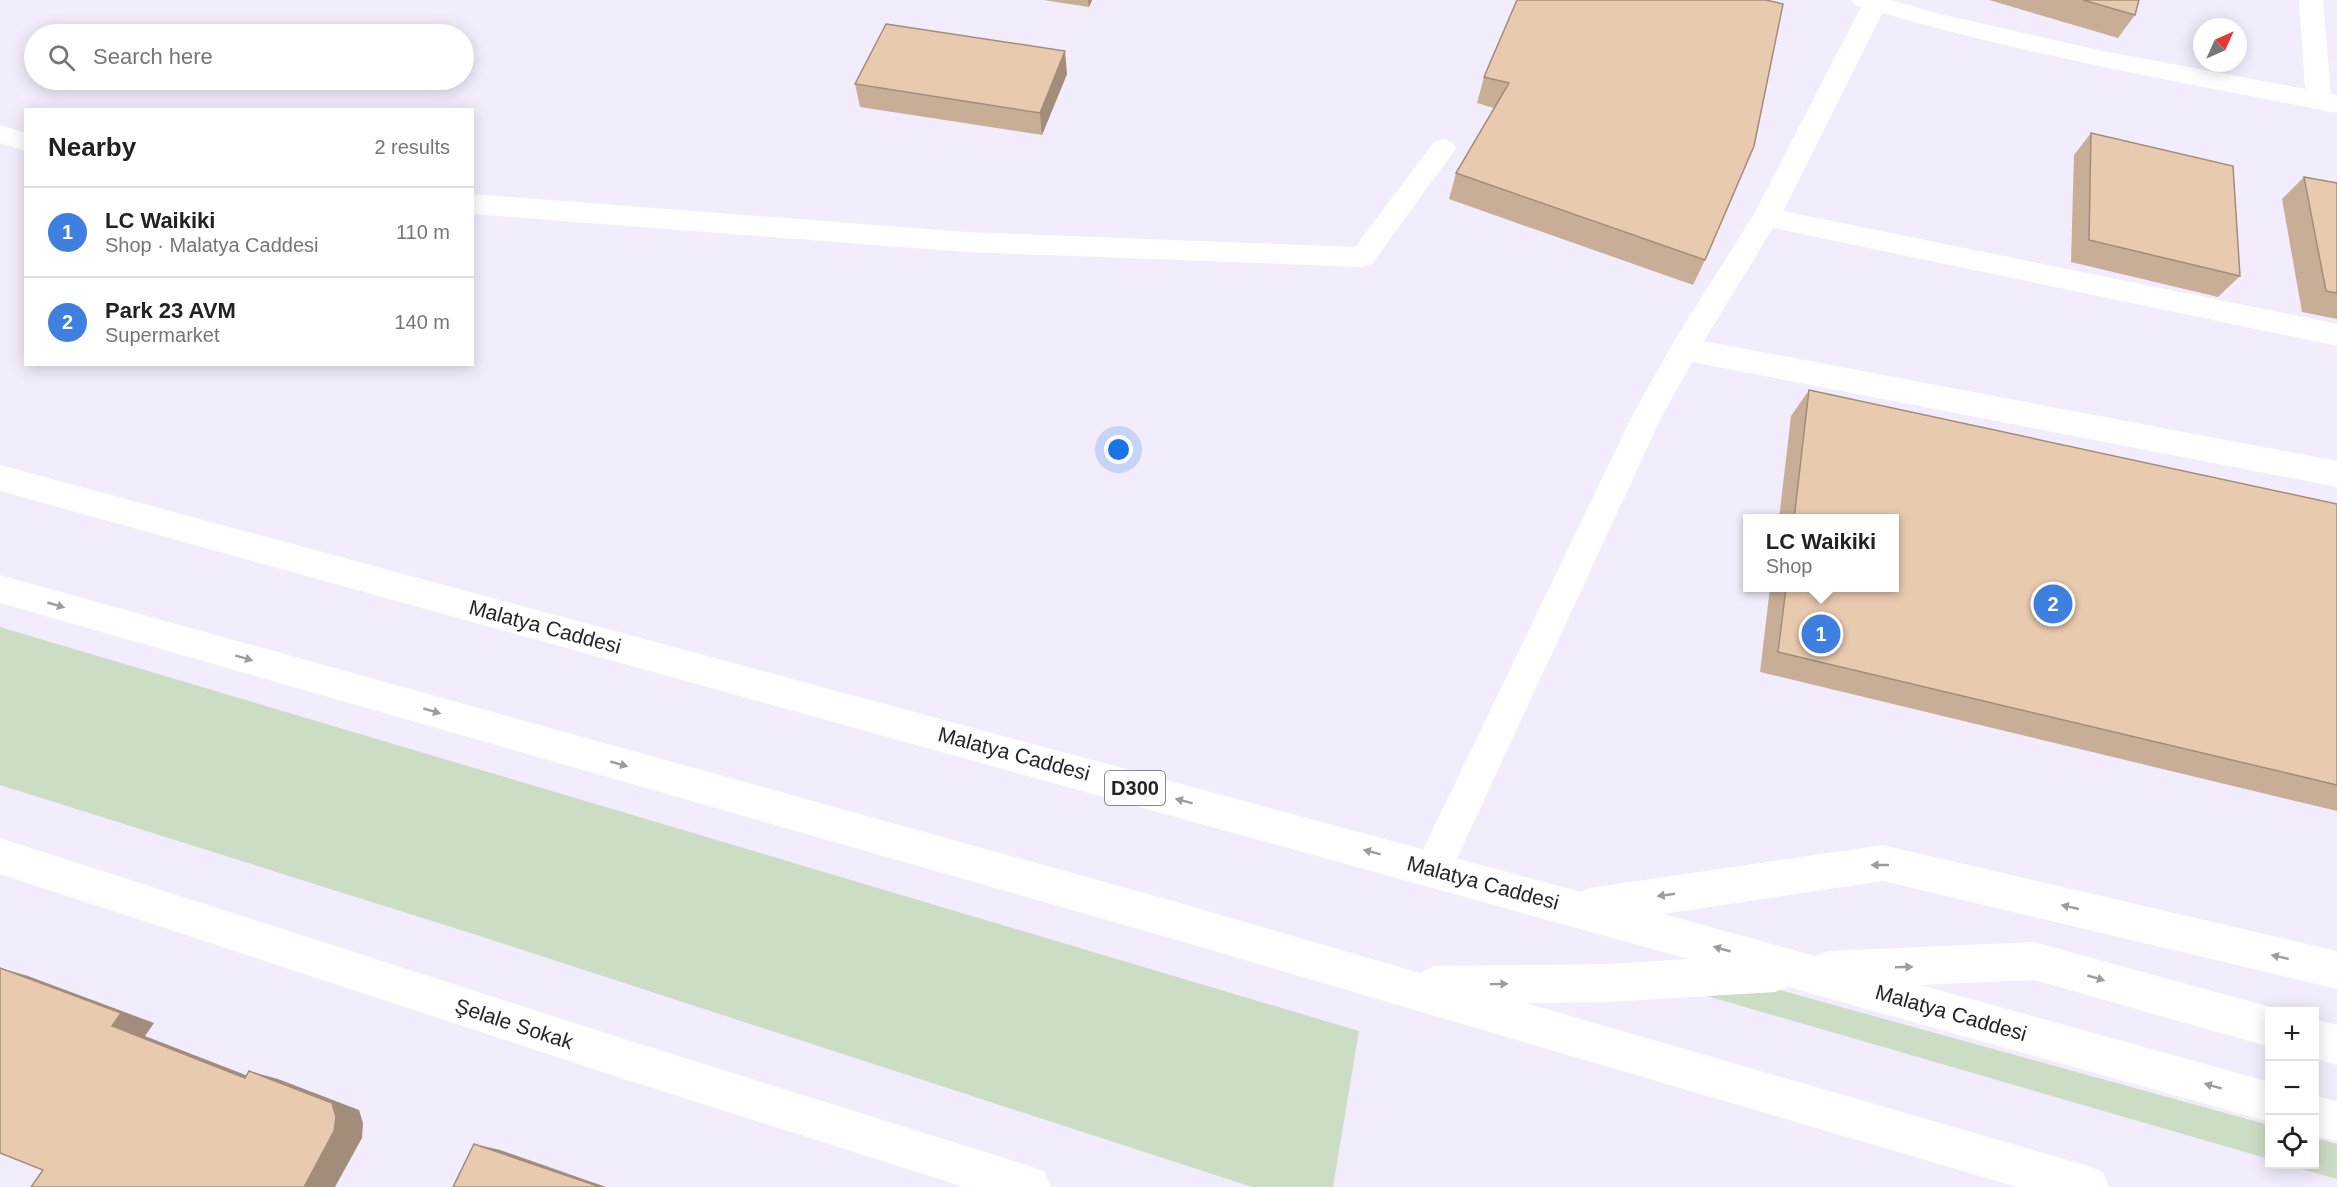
<!DOCTYPE html>
<meta charset="utf-8">
<style>
:root{--surface:#fff;--page:#f2f2f2;--text:#222;--muted:#767676;--line:#e0e0e0;--accent:#111827}
body{margin:0;font-family:Arial,sans-serif;background:var(--page);color:var(--text)}
.controls{position:absolute;right:18px;bottom:18px;display:grid;overflow:hidden;border-radius:0px;box-shadow:0 3px 15px #0003}
.controls button{width:54px;height:54px;display:grid;place-items:center;padding:0;border:0;border-bottom:2px solid var(--line);background:var(--surface);color:var(--text);font:30px sans-serif}
.compass{position:absolute;left:2193px;top:18px;width:54px;height:54px;border-radius:50%;background:var(--surface);box-shadow:0 3px 15px #0003;rotate:45deg}
.you{position:absolute;left:1119px;top:450px;width:21px;height:21px;margin:-15px;border:4px solid #fff;border-radius:50%;background:#1a73e8;box-shadow:0 0 0 9px #1a73e833}
.badge{display:grid;place-items:center;width:39px;height:39px;border-radius:50%;background:var(--accent);color:#fff;font-size:20px;font-weight:700}
.pin{position:absolute;translate:-50% -50%;border:3px solid #fff;box-shadow:0 2px 6px #0006}
.popup{position:absolute;left:1743px;top:514px;width:156px;height:78px;box-sizing:border-box;display:grid;place-content:center;border-radius:0px;background:var(--surface);filter:drop-shadow(0 2px 4px #0005);font-size:20px;white-space:nowrap;color:var(--muted)}
.popup b{font-size:22px;color:var(--text)}
.popup::after{content:'';position:absolute;left:50%;top:100%;margin-left:-12px;border:12px solid transparent;border-top-color:var(--surface)}
.list{margin:0;padding:0;list-style:none}
h2{display:flex;justify-content:space-between;align-items:center;height:78px;margin:0;padding:0 24px;font-size:26px}
h2 small{font-size:20px;font-weight:400;color:var(--muted)}
.list li{display:grid;grid-template-columns:39px 1fr auto;gap:18px;align-items:center;box-sizing:border-box;height:90px;padding:0 24px;border-top:2px solid var(--line)}
.list b{display:block;font-size:22px;white-space:nowrap}
.list p{margin:0;font-size:20px;white-space:nowrap;color:var(--muted)}
.list em{font-size:20px;font-style:normal;color:var(--muted)}
.icon{flex:none;width:33px;height:33px;fill:none;stroke:currentColor;stroke-width:2;stroke-linecap:round;stroke-linejoin:round}
.map{position:relative;flex:none;width:2337px;height:1187px;overflow:hidden}
.search{position:absolute;background:var(--surface);box-shadow:0 3px 15px #0003;left:24px;top:24px;width:450px;height:66px;display:flex;align-items:center;gap:15px;box-sizing:border-box;padding:0 21px;border-radius:33px;color:var(--muted);font-size:22px}
.panel{position:absolute;background:var(--surface);box-shadow:0 3px 15px #0003;left:24px;top:108px;width:450px;height:258px;border-radius:0px}
.map>svg:first-child{display:block}
.green{fill:#ccddc5}
.lines{fill:none;stroke-linecap:round;stroke-linejoin:round}
.minor{fill:#fff;fill-rule:evenodd}
.highway{fill:#fff;fill-rule:evenodd}
.wall{fill:#c8ae96}
.shaded-wall{fill:#a28d7a}
.building{fill:#e8caaf;stroke:#a28d7a;stroke-width:1.5}
.oneway{fill:#9e9ca0}
.labels{text-anchor:middle;stroke-width:4.5;stroke-linejoin:round;paint-order:stroke}
.shield{fill:#fdfdfd;stroke:#67646b;stroke-width:1.5}
.shield-label{font-size:20px;font-weight:bold;fill:#27232c}
.street-label{font-size:21px;fill:#27232c;stroke:#fdfdfd}
</style>
<div class="map">
<svg width="2337" height="1187" viewBox="0 0 2337 1187">
<rect width="100%" height="100%" fill="#f3ecfc"/>
<!-- green -->
<g class="green">
<path d="M0 627 1359 1031 1333 1187H1252L464 931 0 785Z"/>
<path d="M1725 975 2269 1125V1159L1707 996Z"/>
<path d="M2315 1138 2337 1144V1179L2287 1165 2314 1164Z"/>
</g>
<g class="lines">
<!-- minor -->
<g class="minor">
<path d="M1851 0H1891L1940 14 2103 51 2305 89 2299 0H2323L2331 94 2337 95V113C2185 83 2032 56 1882 13L1783 211 2337 324V346L1773 228 1704 341 2337 461V487L1692 362 1662 416 1446 882 1433 887 1420 882 1414 869 1420 856 1633 414 1674 341 1754 214 1861 7 1855 5Z"/>
<path d="M0 125 26 133V151L0 143Z"/>
<path d="M1443 139 1452 142 1456 148 1452 154 1372 264 1362 267 966 252 472 214V194L966 232 1355 247 1434 142Z"/>
<path d="M0 838 624 1039 1030 1166 1045 1172 1051 1187H964L624 1079 0 874Z"/>
</g>
<!-- highway -->
<g class="highway">
<path d="M0 465 1581 892 1589 888 1883 845 2337 951V989L1883 881 1663 914 1815 956 1829 951 2034 942 2270 1007 2280 1012H2270V1047L2034 980 1921 985 2270 1082V1122L1788 987 1775 992 1609 1002 1526 1003 2088 1166 2103 1172 2109 1187H2017L1173 939 0 603V575L1173 901 1420 973 1434 966 1609 964 1688 959 0 491Z"/>
<path d="M2314 1019 2337 1025V1065L2314 1059Z"/>
<path d="M2314 1095 2337 1101V1141L2314 1136Z"/>
</g>
</g>
<!-- wall -->
<g class="wall">
<path d="M1043 0H1092L1089 7Z"/>
<path d="M1517 0 1705 260 1693 285 1449 199 1456 173 1494 108 1477 103 1484 77Z"/>
<path d="M1989 0H2139L2135 15 2118 38Z"/>
<path d="M1067 74 1042 135 860 107 855 84Z"/>
<path d="M2091 133 2240 276 2218 297 2071 262 2074 155Z"/>
<path d="M2304 177 2337 183V319L2302 312 2282 199Z"/>
<path d="M1809 390 2337 504V811L1760 672 1770 588H1894V519H1779L1791 416Z"/>
</g>
<!-- shaded-wall -->
<g class="shaded-wall">
<path d="M1088 0H1092L1089 7Z"/>
<path d="M1065 51 1067 74 1042 135 1040 113Z"/>
<path d="M0 968 28 976 154 1023 145 1036 274 1086 245 1078 112 1026Z"/>
<path d="M249 1071 278 1079 359 1110 363 1123 362 1138 335 1187H304Z"/>
<path d="M474 1144 500 1150 606 1187H600Z"/>
</g>
<!-- building -->
<g class="building">
<path d="M1517 0H1766L1783 4 1754 146 1705 260 1456 173 1509 83 1484 77Z"/>
<path d="M2083 0H2139L2135 15Z"/>
<path d="M886 24 1065 51 1040 113 855 84Z"/>
<path d="M2091 133 2233 166 2240 276 2089 240Z"/>
<path d="M2304 177 2337 183V293L2326 291Z"/>
<path d="M1809 390 2337 504V785L1778 652 1786 588H1894V519H1794Z"/>
<path d="M0 968 121 1013 112 1026 245 1078 249 1071 332 1103 336 1117 334 1131 304 1187H31L43 1170 0 1153Z"/>
<path d="M474 1144 600 1187H453Z"/>
</g>
<!-- one-way arrows -->
<defs><path id="oneway-solid" d="M-6-.8H1V-3.2L6.5 0L1 3.2V.8H-6Z" transform="scale(1.5)"/></defs>
<g class="oneway">
<use href="#oneway-solid" transform="translate(56 605) rotate(16)"/>
<use href="#oneway-solid" transform="translate(244 658) rotate(16)"/>
<use href="#oneway-solid" transform="translate(432 711) rotate(16)"/>
<use href="#oneway-solid" transform="translate(619 764) rotate(16)"/>
<use href="#oneway-solid" transform="translate(1184 801) rotate(-165)"/>
<use href="#oneway-solid" transform="translate(1372 852) rotate(-165)"/>
<use href="#oneway-solid" transform="translate(1880 865) rotate(180)"/>
<use href="#oneway-solid" transform="translate(1666 895) rotate(172)"/>
<use href="#oneway-solid" transform="translate(2070 907) rotate(-167)"/>
<use href="#oneway-solid" transform="translate(1722 949) rotate(-164)"/>
<use href="#oneway-solid" transform="translate(2280 957) rotate(-167)"/>
<use href="#oneway-solid" transform="translate(1904 967) rotate(-2)"/>
<use href="#oneway-solid" transform="translate(2096 978) rotate(16)"/>
<use href="#oneway-solid" transform="translate(1499 984) rotate(-1)"/>
<use href="#oneway-solid" transform="translate(2213 1086) rotate(-164)"/>
</g>
<g class="labels">
<!-- shield labels -->
<rect class="shield" x="1105" y="771" width="60" height="34" rx="4.5"/>
<g class="shield-label">
<text x="1135" y="795">D300</text>
</g>
<!-- street labels -->
<g class="street-label">
<text transform="translate(545 627) rotate(15)" y="7">Malatya Caddesi</text>
<text transform="translate(1014 754) rotate(15)" y="7">Malatya Caddesi</text>
<text transform="translate(1483 883) rotate(15)" y="7">Malatya Caddesi</text>
<text transform="translate(1951 1013) rotate(16)" y="7">Malatya Caddesi</text>
<text transform="translate(514 1024) rotate(18)" y="7">Şelale Sokak</text>
</g>
</g>
</svg>
<div class="controls">
<button>+</button>
<button>−</button>
<button><svg class="icon" aria-label="locate" viewBox="0 0 24 24"><circle cx="12" cy="12" r="6"/><path d="M12 2v4M12 18v4M2 12h4M18 12h4"/></svg></button>
</div>
<svg class="compass" viewBox="-18 -18 36 36"><path d="M0-13l5 13h-10z" fill="#e53935"/><path d="M0 13l5-13h-10z" fill="#767676"/></svg>
<div class="you"></div>
<div class="pin badge" style="left:1821px;top:634px;background:#3f7fe0">1</div>
<div class="popup"><b>LC Waikiki</b>Shop</div>
<div class="pin badge" style="left:2053px;top:604px;background:#3f7fe0">2</div>
<div class="search"><svg class="icon" aria-label="search" viewBox="0 0 24 24"><circle cx="10" cy="10" r="6"/><path d="M15 15l6 6"/></svg>Search here</div>
<section class="panel">
<h2>Nearby<small>2 results</small></h2>
<ul class="list">
<li><span class="badge" style="background:#3f7fe0">1</span><div><b>LC Waikiki</b><p>Shop · Malatya Caddesi</p></div><em>110 m</em></li>
<li><span class="badge" style="background:#3f7fe0">2</span><div><b>Park 23 AVM</b><p>Supermarket</p></div><em>140 m</em></li>
</ul>
</section>
</div>
